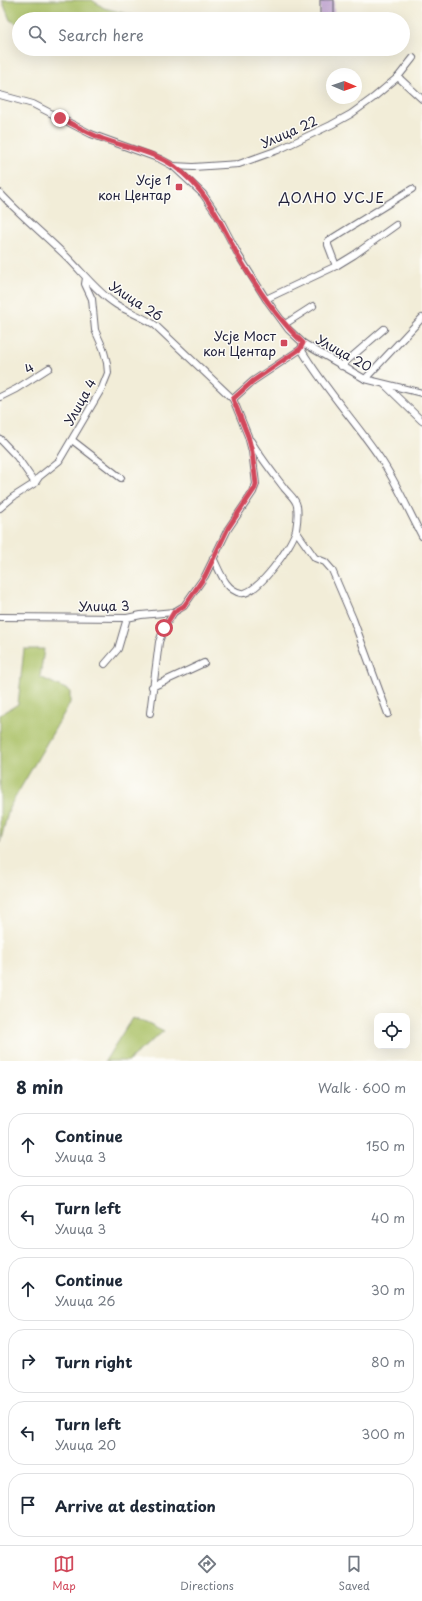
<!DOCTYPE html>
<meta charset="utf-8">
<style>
:root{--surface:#fff;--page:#f6f6f7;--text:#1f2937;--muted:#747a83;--line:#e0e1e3;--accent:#d1495b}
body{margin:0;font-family:"Playpen Sans",sans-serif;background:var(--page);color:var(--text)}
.controls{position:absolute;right:12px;bottom:12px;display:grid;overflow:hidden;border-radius:8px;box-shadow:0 4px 16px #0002}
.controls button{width:36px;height:36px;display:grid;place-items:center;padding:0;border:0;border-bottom:1px solid var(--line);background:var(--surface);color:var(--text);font:20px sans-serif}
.compass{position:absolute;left:326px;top:68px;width:36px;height:36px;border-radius:50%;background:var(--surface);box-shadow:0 4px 16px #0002;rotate:92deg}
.stop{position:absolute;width:12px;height:12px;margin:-9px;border:3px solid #d1495b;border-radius:50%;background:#fff}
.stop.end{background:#d1495b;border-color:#fff;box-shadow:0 1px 4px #0008}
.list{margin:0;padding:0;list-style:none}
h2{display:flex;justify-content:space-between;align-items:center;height:52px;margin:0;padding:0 16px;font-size:17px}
h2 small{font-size:13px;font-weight:400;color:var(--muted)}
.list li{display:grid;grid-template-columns:26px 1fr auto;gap:12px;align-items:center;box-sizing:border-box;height:64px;margin:0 8px 8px;padding:0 8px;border:1px solid var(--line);border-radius:16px}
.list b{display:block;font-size:15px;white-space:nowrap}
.list p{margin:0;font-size:13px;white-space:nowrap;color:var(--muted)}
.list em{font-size:13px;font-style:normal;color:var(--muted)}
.icon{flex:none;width:22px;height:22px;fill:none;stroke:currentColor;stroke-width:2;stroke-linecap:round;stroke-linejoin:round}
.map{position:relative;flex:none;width:422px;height:1061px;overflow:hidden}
.search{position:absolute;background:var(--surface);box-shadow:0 4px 16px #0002;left:12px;right:12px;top:12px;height:44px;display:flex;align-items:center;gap:10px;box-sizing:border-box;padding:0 14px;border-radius:22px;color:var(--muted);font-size:15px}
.sheet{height:484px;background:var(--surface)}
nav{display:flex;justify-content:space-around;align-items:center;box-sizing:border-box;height:56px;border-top:1px solid var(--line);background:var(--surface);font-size:11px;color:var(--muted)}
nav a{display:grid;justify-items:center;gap:2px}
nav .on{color:var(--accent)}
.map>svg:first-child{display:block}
.green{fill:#a9c064;stroke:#667150}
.building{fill:#bda0ce}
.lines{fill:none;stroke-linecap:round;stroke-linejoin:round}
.minor-casing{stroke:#6b6972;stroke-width:8}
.minor{stroke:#fff;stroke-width:6}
.route{stroke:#d1495b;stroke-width:5}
.poi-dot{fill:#d1495b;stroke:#fdfcf7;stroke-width:1.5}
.labels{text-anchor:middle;stroke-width:3;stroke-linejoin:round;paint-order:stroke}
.street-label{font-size:13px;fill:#22223b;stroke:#fdfcf7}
.poi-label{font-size:13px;fill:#22223b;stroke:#fdfcf7;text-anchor:end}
.neighbourhood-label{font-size:14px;letter-spacing:1px;fill:#22223b;stroke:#fdfcf7}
</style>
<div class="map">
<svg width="422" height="1061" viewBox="0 0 422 1061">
<rect width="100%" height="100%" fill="#fdfcf7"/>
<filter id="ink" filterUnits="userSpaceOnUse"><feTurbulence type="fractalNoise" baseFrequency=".025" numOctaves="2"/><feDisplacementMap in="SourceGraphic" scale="8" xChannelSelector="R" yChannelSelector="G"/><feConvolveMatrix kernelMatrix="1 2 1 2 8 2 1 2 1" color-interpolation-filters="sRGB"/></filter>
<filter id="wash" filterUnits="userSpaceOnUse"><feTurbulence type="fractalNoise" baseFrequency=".012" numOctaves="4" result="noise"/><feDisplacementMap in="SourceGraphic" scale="16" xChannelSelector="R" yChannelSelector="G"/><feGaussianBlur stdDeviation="0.9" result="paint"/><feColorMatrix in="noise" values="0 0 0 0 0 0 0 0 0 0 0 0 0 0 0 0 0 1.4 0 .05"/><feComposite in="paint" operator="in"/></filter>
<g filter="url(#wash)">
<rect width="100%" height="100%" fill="#f2edd8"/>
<!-- green -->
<g class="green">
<path d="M2 0H92L104 8 148 19H19V25L10 20Z"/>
<path d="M24 649H44L40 677 70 691V703L9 808 0 843V715L18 704Z"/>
<path d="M132 1018 146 1022 164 1031 133 1056 129 1061H105Z"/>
</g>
<g id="blocks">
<!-- building -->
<rect class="building" x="320" y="0" width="14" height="19"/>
</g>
</g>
<g filter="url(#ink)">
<use href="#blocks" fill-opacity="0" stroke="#6b6972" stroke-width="1"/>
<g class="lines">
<defs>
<g id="minor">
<path d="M398 77 422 99"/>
<path d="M0 95 33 104 91 134 160 159 173 166 203 194 218 216 239 256 266 299 288 329 303 343 365 379 422 393"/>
<path d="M173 166 193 167 239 164 278 150 331 125 351 114 373 98 398 77 413 58"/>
<path d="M0 193C21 216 46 236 68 258 84 274 98 293 117 305 129 312 143 317 155 325L233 399 248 436 252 451 256 484 253 492 228 529 205 576 184 606 174 612 141 615 127 618 0 617"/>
<path d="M336 266 328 245V241L412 189"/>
<path d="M266 299 336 266 354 255 396 225"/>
<path d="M285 324 313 306"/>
<path d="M303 343 301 349C324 388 355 421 380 458 397 483 408 510 422 536"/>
<path d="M341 366 384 329"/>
<path d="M365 379 422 318"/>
<path d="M385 385 422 421"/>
<path d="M0 397 16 389 49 368"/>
<path d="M233 399 253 381 301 349"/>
<path d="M0 439 17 457 35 483"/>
<path d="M72 440 121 478"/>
<path d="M0 508 13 497 35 483 39 477 59 461 102 388 108 373 107 363 103 348 95 330 92 299 85 284 86 278"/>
<path d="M296 531 315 558 325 562 332 570 353 619 388 714"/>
<path d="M213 558C220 571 225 590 241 593 257 596 293 544 296 530 297 524 298 512 297 506 296 499 289 494 285 489 273 473 261 458 251 441"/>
<path d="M105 664 118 649 127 618"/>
<path d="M152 687 204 663"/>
<path d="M150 713 159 642 164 628 174 612"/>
</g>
</defs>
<!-- minor casing -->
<use href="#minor" class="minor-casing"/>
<!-- minor -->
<use href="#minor" class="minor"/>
</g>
</g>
<g class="lines" filter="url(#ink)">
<!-- route -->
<path class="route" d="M60 118C74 125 88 133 103 139 126 147 154 152 174 166 207 190 220 221 238 256 256 287 277 318 303 343L300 349 253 381 233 399 248 436 252 452 256 484 255 488 228 528 205 576 190 598 184 606 174 612 164 628"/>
</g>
<!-- markers -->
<g class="poi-dot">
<rect x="175" y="183" width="8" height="8" rx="2"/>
<rect x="280" y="339" width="8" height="8" rx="2"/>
</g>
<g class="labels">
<!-- street labels -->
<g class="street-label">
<text transform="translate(289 132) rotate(-24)" y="5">Улица 22</text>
<text transform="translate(136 301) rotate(33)" y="5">Улица 26</text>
<text transform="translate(344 353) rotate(29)" y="5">Улица 20</text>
<text transform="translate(29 368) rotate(-32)" y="5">4</text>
<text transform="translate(80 402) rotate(-61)" y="5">Улица 4</text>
<text transform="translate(104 606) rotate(-1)" y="5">Улица 3</text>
</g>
<!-- poi labels -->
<g class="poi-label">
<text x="171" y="185">Усје 1<tspan x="171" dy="15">кон Центар</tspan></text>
<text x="276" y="341">Усје Мост<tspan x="276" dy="15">кон Центар</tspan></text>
</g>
<!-- neighbourhood labels -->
<g class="neighbourhood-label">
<text x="332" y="203">ДОЛНО УСЈЕ</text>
</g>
</g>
</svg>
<div class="controls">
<button><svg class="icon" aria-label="locate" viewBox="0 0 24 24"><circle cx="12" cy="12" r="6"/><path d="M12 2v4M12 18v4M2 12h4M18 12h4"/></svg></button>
</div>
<svg class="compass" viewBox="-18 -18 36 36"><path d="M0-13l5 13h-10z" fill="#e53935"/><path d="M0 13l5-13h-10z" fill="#747a83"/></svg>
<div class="stop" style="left:164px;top:628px"></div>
<div class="stop end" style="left:60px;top:118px"></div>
<div class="search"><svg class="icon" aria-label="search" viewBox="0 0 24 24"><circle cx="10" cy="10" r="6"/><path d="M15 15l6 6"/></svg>Search here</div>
</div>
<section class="sheet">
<h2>8 min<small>Walk · 600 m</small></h2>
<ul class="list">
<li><svg class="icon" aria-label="ahead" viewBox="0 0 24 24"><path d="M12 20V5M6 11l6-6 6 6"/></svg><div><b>Continue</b><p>Улица 3</p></div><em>150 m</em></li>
<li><svg class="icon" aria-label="left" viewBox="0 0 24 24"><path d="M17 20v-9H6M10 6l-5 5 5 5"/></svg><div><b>Turn left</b><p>Улица 3</p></div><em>40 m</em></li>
<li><svg class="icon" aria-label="ahead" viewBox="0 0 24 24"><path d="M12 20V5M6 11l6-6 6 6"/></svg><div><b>Continue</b><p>Улица 26</p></div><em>30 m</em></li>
<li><svg class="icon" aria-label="right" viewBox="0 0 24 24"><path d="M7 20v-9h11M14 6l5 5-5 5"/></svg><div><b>Turn right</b></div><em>80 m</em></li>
<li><svg class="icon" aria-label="left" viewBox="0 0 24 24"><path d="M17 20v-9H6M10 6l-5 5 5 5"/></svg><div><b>Turn left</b><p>Улица 20</p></div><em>300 m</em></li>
<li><svg class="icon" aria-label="arrive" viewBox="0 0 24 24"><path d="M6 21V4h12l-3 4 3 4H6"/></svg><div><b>Arrive at destination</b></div></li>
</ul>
</section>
<nav>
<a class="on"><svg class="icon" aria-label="map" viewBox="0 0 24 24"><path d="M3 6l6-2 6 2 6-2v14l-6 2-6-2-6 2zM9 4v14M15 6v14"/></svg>Map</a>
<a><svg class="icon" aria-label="directions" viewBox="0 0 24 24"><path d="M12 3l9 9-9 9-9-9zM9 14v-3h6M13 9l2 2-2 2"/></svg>Directions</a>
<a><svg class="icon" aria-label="saved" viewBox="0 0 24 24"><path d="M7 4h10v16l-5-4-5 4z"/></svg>Saved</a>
</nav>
